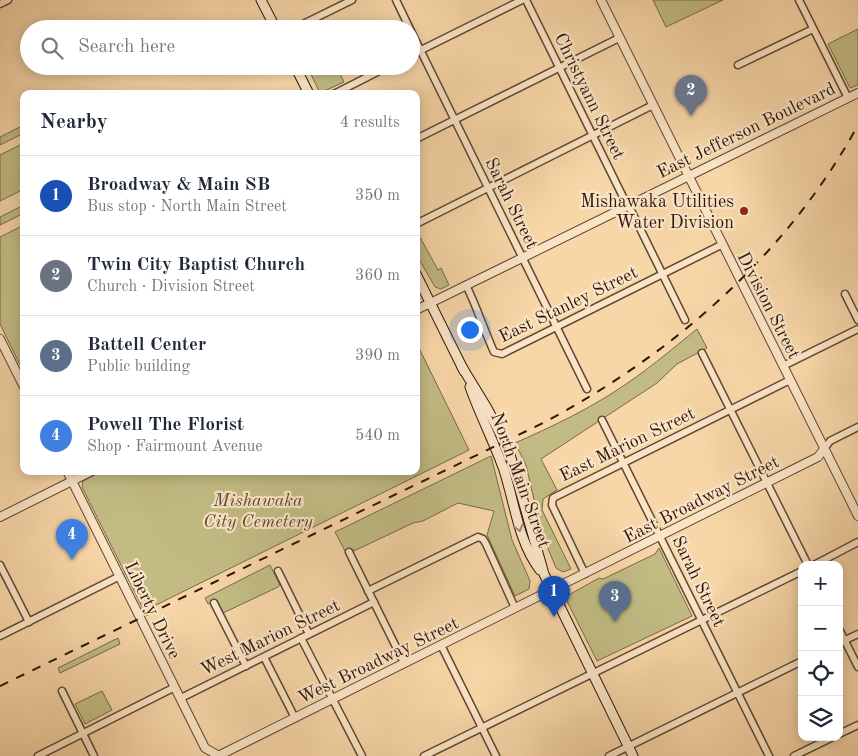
<!DOCTYPE html>
<meta charset="utf-8">
<style>
:root{--surface:#fff;--page:#f6f6f7;--text:#1f2937;--muted:#747a83;--line:#e0e1e3;--accent:#111827}
body{margin:0;font-family:"Old Standard TT",serif;background:var(--page);color:var(--text)}
.controls{position:absolute;right:15px;bottom:15px;display:grid;overflow:hidden;border-radius:10px;box-shadow:0 2px 12px #0003}
.controls button{width:45px;height:45px;display:grid;place-items:center;padding:0;border:0;border-bottom:1px solid var(--line);background:var(--surface);color:var(--text);font:25px sans-serif}
.you{position:absolute;left:469px;top:329px;width:18px;height:18px;margin:-12px;border:4px solid #fff;border-radius:50%;background:#1a73e8;box-shadow:0 0 0 8px #1a73e833}
.badge{display:grid;place-items:center;width:32px;height:32px;border-radius:50%;background:var(--accent);color:#fff;font-size:16px;font-weight:700}
.pin{position:absolute;translate:-50% -41px;filter:drop-shadow(0 1px 2px #0008)}
.pin::after{content:'';position:absolute;top:26px;width:18px;height:15px;background:inherit;clip-path:polygon(0 0,100% 0,50% 100%)}
.list{margin:0;padding:0;list-style:none}
h2{display:flex;justify-content:space-between;align-items:center;height:65px;margin:0;padding:0 20px;font-size:21px}
h2 small{font-size:16px;font-weight:400;color:var(--muted)}
.list li{display:grid;grid-template-columns:32px 1fr auto;gap:15px;align-items:center;box-sizing:border-box;height:80px;padding:0 20px;border-top:1px solid var(--line)}
.list b{display:block;font-size:19px;white-space:nowrap}
.list p{margin:0;font-size:16px;white-space:nowrap;color:var(--muted)}
.list em{font-size:16px;font-style:normal;color:var(--muted)}
.icon{flex:none;width:28px;height:28px;fill:none;stroke:currentColor;stroke-width:2;stroke-linecap:round;stroke-linejoin:round}
.map{position:relative;flex:none;width:858px;height:756px;overflow:hidden}
.search{position:absolute;background:var(--surface);box-shadow:0 2px 12px #0003;left:20px;top:20px;width:400px;height:55px;display:flex;align-items:center;gap:12px;box-sizing:border-box;padding:0 18px;border-radius:28px;color:var(--muted);font-size:19px}
.panel{position:absolute;background:var(--surface);box-shadow:0 2px 12px #0003;left:20px;top:90px;width:400px;height:385px;border-radius:10px}
.map>svg:first-child{display:block}
.green{fill:#c2bc84;stroke:#786947}
.lines{fill:none;stroke-linecap:round;stroke-linejoin:round}
.minor-casing{stroke:#604632;stroke-width:9}
.tertiary-casing{stroke:#604632;stroke-width:10}
.secondary-casing{stroke:#2d160a;stroke-width:11}
.minor{stroke:#fae4c6;stroke-width:6}
.tertiary{stroke:#fae4c6;stroke-width:8}
.secondary{stroke:#fae4c6;stroke-width:9}
.rail{stroke:#2d160a;stroke-width:2;stroke-dasharray:9 9;stroke-linecap:butt}
.oneway{stroke:#9e8771}
.poi-dot{fill:#8f2418;stroke:#fae4c6;stroke-width:2}
.labels{text-anchor:middle;stroke-width:4.5;stroke-linejoin:round;paint-order:stroke}
.street-label{font-size:18px;fill:#2d160a;stroke:#fae4c6}
.poi-label{font-size:18px;fill:#2d160a;stroke:#fae4c6;text-anchor:end}
.park-label{font-size:18px;font-style:italic;fill:#5a482f;stroke:#fae4c6}
</style>
<div class="map">
<svg width="858" height="756" viewBox="0 0 858 756">
<rect width="100%" height="100%" fill="#f7d6a8"/>
<filter id="stains"><feTurbulence type="fractalNoise" baseFrequency=".004" numOctaves="4"/><feColorMatrix values="0 0 0 0 .2 0 0 0 0 .09 0 0 0 0 .02 0 0 0 .5 -.17"/></filter>
<radialGradient id="worn" r=".72"><stop offset=".6" stop-color="#630" stop-opacity="0"/><stop offset="1" stop-color="#630" stop-opacity=".3"/></radialGradient>
<!-- green -->
<g class="green">
<path d="M653 0H723L666 27Z"/>
<path d="M858 29V85L850 88 828 44Z"/>
<path d="M307 66H336L344 82 320 93Z"/>
<path d="M24 125V133L0 145V137Z"/>
<path d="M24 143V189L0 201V155Z"/>
<path d="M24 205V213L0 225V217Z"/>
<path d="M24 225V373L0 324V237Z"/>
<path d="M416 230 438 270 441 268 449 285 441 289 435 287 416 254Z"/>
<path d="M697 329 707 348 677 364 657 383 541 459 557 490 543 499 542 510 571 569 563 572 556 568 542 534 526 465 515 443C549 428 583 412 614 392 644 373 670 351 697 329Z"/>
<path d="M416 342 469 450 144 611 82 487 83 481 102 471H416Z"/>
<path d="M491 456 512 540 530 581 529 589 515 596 487 535 494 511 458 503 423 521 413 523 354 551 353 549 346 553 335 532Z"/>
<path d="M659 548 692 616 597 661 565 597 599 578 603 579 655 554Z"/>
<path d="M270 565 280 585 278 587 223 613 217 600 208 604 205 598Z"/>
<path d="M118 638 120 644 60 673 58 668Z"/>
<path d="M102 691 112 710 85 724 75 704Z"/>
</g>
<g class="lines">
<defs>
<g id="minor">
<path d="M396 0 410 29"/>
<path d="M526 0 627 205"/>
<path d="M799 0 848 98"/>
<path d="M0 4 8 0"/>
<path d="M293 29 352 0"/>
<path d="M411 31 587 389"/>
<path d="M411 55 522 0"/>
<path d="M738 65 813 29"/>
<path d="M334 94 389 66"/>
<path d="M416 139 619 38"/>
<path d="M628 204 685 320"/>
<path d="M416 224 653 105"/>
<path d="M466 285C477 307 484 330 494 352L502 354 721 245"/>
<path d="M845 294 858 320"/>
<path d="M702 353 808 565"/>
<path d="M783 366 858 329"/>
<path d="M602 420 769 756"/>
<path d="M824 449 830 441 858 427"/>
<path d="M349 552 404 663"/>
<path d="M0 565 29 622"/>
<path d="M814 565 858 542"/>
<path d="M278 571 309 634"/>
<path d="M585 574 552 505 553 498 790 380"/>
<path d="M368 591 478 537 483 539 486 544 515 608"/>
<path d="M214 603 246 666"/>
<path d="M839 629 858 667"/>
<path d="M0 636 120 576"/>
<path d="M301 638 362 756"/>
<path d="M839 643 858 634"/>
<path d="M441 645 496 756"/>
<path d="M264 657 295 718"/>
<path d="M62 691 94 756"/>
<path d="M181 698 374 602"/>
<path d="M839 734 858 725"/>
<path d="M38 756 175 687"/>
<path d="M424 756 802 571"/>
<path d="M609 756 802 661"/>
<path d="M794 756 833 737"/>
</g>
<g id="tertiary">
<path d="M601 0 858 516"/>
<path d="M416 310 858 93"/>
<path d="M0 339 24 387"/>
<path d="M67 471 205 748 219 756"/>
<path d="M0 517 92 471"/>
<path d="M218 756 818 457 824 449"/>
</g>
<g id="secondary">
<path d="M261 0 276 29"/>
<path d="M295 66 309 94"/>
<path d="M416 274 464 371"/>
<path d="M462 367 487 408 509 451 544 574 633 756"/>
<path d="M470 387C480 415 494 442 504 470 515 504 518 541 540 570"/>
</g>
</defs>
<!-- minor casing -->
<use href="#minor" class="minor-casing"/>
<!-- tertiary casing -->
<use href="#tertiary" class="tertiary-casing"/>
<!-- secondary casing -->
<use href="#secondary" class="secondary-casing"/>
<!-- minor -->
<use href="#minor" class="minor"/>
<!-- tertiary -->
<use href="#tertiary" class="tertiary"/>
<!-- secondary -->
<use href="#secondary" class="secondary"/>
<!-- rail -->
<path class="rail" d="M0 686 543 423C673 354 787 255 858 125"/>
</g>
<!-- one-way arrows -->
<defs><path id="oneway-chevron" d="M-2-3.5L2.5 0L-2 3.5" fill="none" stroke-width="1.6" stroke-linecap="round" stroke-linejoin="round" transform="scale(1.25)"/></defs>
<use class="oneway" href="#oneway-chevron" transform="translate(519 528) rotate(74)"/>
<!-- markers -->
<circle class="poi-dot" cx="744" cy="211" r="5"/>
<g class="labels">
<!-- street labels -->
<g class="street-label">
<text transform="translate(590 96) rotate(64)" y="6">Christyann Street</text>
<text transform="translate(746 130) rotate(-26)" y="6">East Jefferson Boulevard</text>
<text transform="translate(512 203) rotate(64)" y="6">Sarah Street</text>
<text transform="translate(568 304) rotate(-26)" y="6">East Stanley Street</text>
<text transform="translate(769 305) rotate(63)" y="6">Division Street</text>
<text transform="translate(627 444) rotate(-26)" y="6">East Marion Street</text>
<text transform="translate(521 480) rotate(70)" y="6">North Main Street</text>
<text transform="translate(701 499) rotate(-27)" y="6">East Broadway Street</text>
<text transform="translate(699 581) rotate(64)" y="6">Sarah Street</text>
<text transform="translate(153 610) rotate(64)" y="6">Liberty Drive</text>
<text transform="translate(270 637) rotate(-26)" y="6">West Marion Street</text>
<text transform="translate(378 660) rotate(-26)" y="6">West Broadway Street</text>
</g>
<!-- poi labels -->
<g class="poi-label">
<text x="734" y="207">Mishawaka Utilities<tspan x="734" dy="21">Water Division</tspan></text>
</g>
<!-- park labels -->
<g class="park-label">
<text x="258" y="506">Mishawaka<tspan x="258" dy="21">City Cemetery</tspan></text>
</g>
</g>
<rect width="100%" height="100%" filter="url(#stains)"/>
<rect width="100%" height="100%" fill="url(#worn)"/>
</svg>
<div class="controls">
<button>+</button>
<button>−</button>
<button><svg class="icon" aria-label="locate" viewBox="0 0 24 24"><circle cx="12" cy="12" r="6"/><path d="M12 2v4M12 18v4M2 12h4M18 12h4"/></svg></button>
<button><svg class="icon" aria-label="layers" viewBox="0 0 24 24"><path d="M12 4l9 5-9 5-9-5zM3 14l9 5 9-5"/></svg></button>
</div>
<div class="you"></div>
<div class="pin badge" style="left:554px;top:617px;background:#1a4fb4">1</div>
<div class="pin badge" style="left:691px;top:116px;background:#6b7280">2</div>
<div class="pin badge" style="left:615px;top:622px;background:#5c6f8a">3</div>
<div class="pin badge" style="left:72px;top:560px;background:#3f7fe0">4</div>
<div class="search"><svg class="icon" aria-label="search" viewBox="0 0 24 24"><circle cx="10" cy="10" r="6"/><path d="M15 15l6 6"/></svg>Search here</div>
<section class="panel">
<h2>Nearby<small>4 results</small></h2>
<ul class="list">
<li><span class="badge" style="background:#1a4fb4">1</span><div><b>Broadway &amp; Main SB</b><p>Bus stop · North Main Street</p></div><em>350 m</em></li>
<li><span class="badge" style="background:#6b7280">2</span><div><b>Twin City Baptist Church</b><p>Church · Division Street</p></div><em>360 m</em></li>
<li><span class="badge" style="background:#5c6f8a">3</span><div><b>Battell Center</b><p>Public building</p></div><em>390 m</em></li>
<li><span class="badge" style="background:#3f7fe0">4</span><div><b>Powell The Florist</b><p>Shop · Fairmount Avenue</p></div><em>540 m</em></li>
</ul>
</section>
</div>
